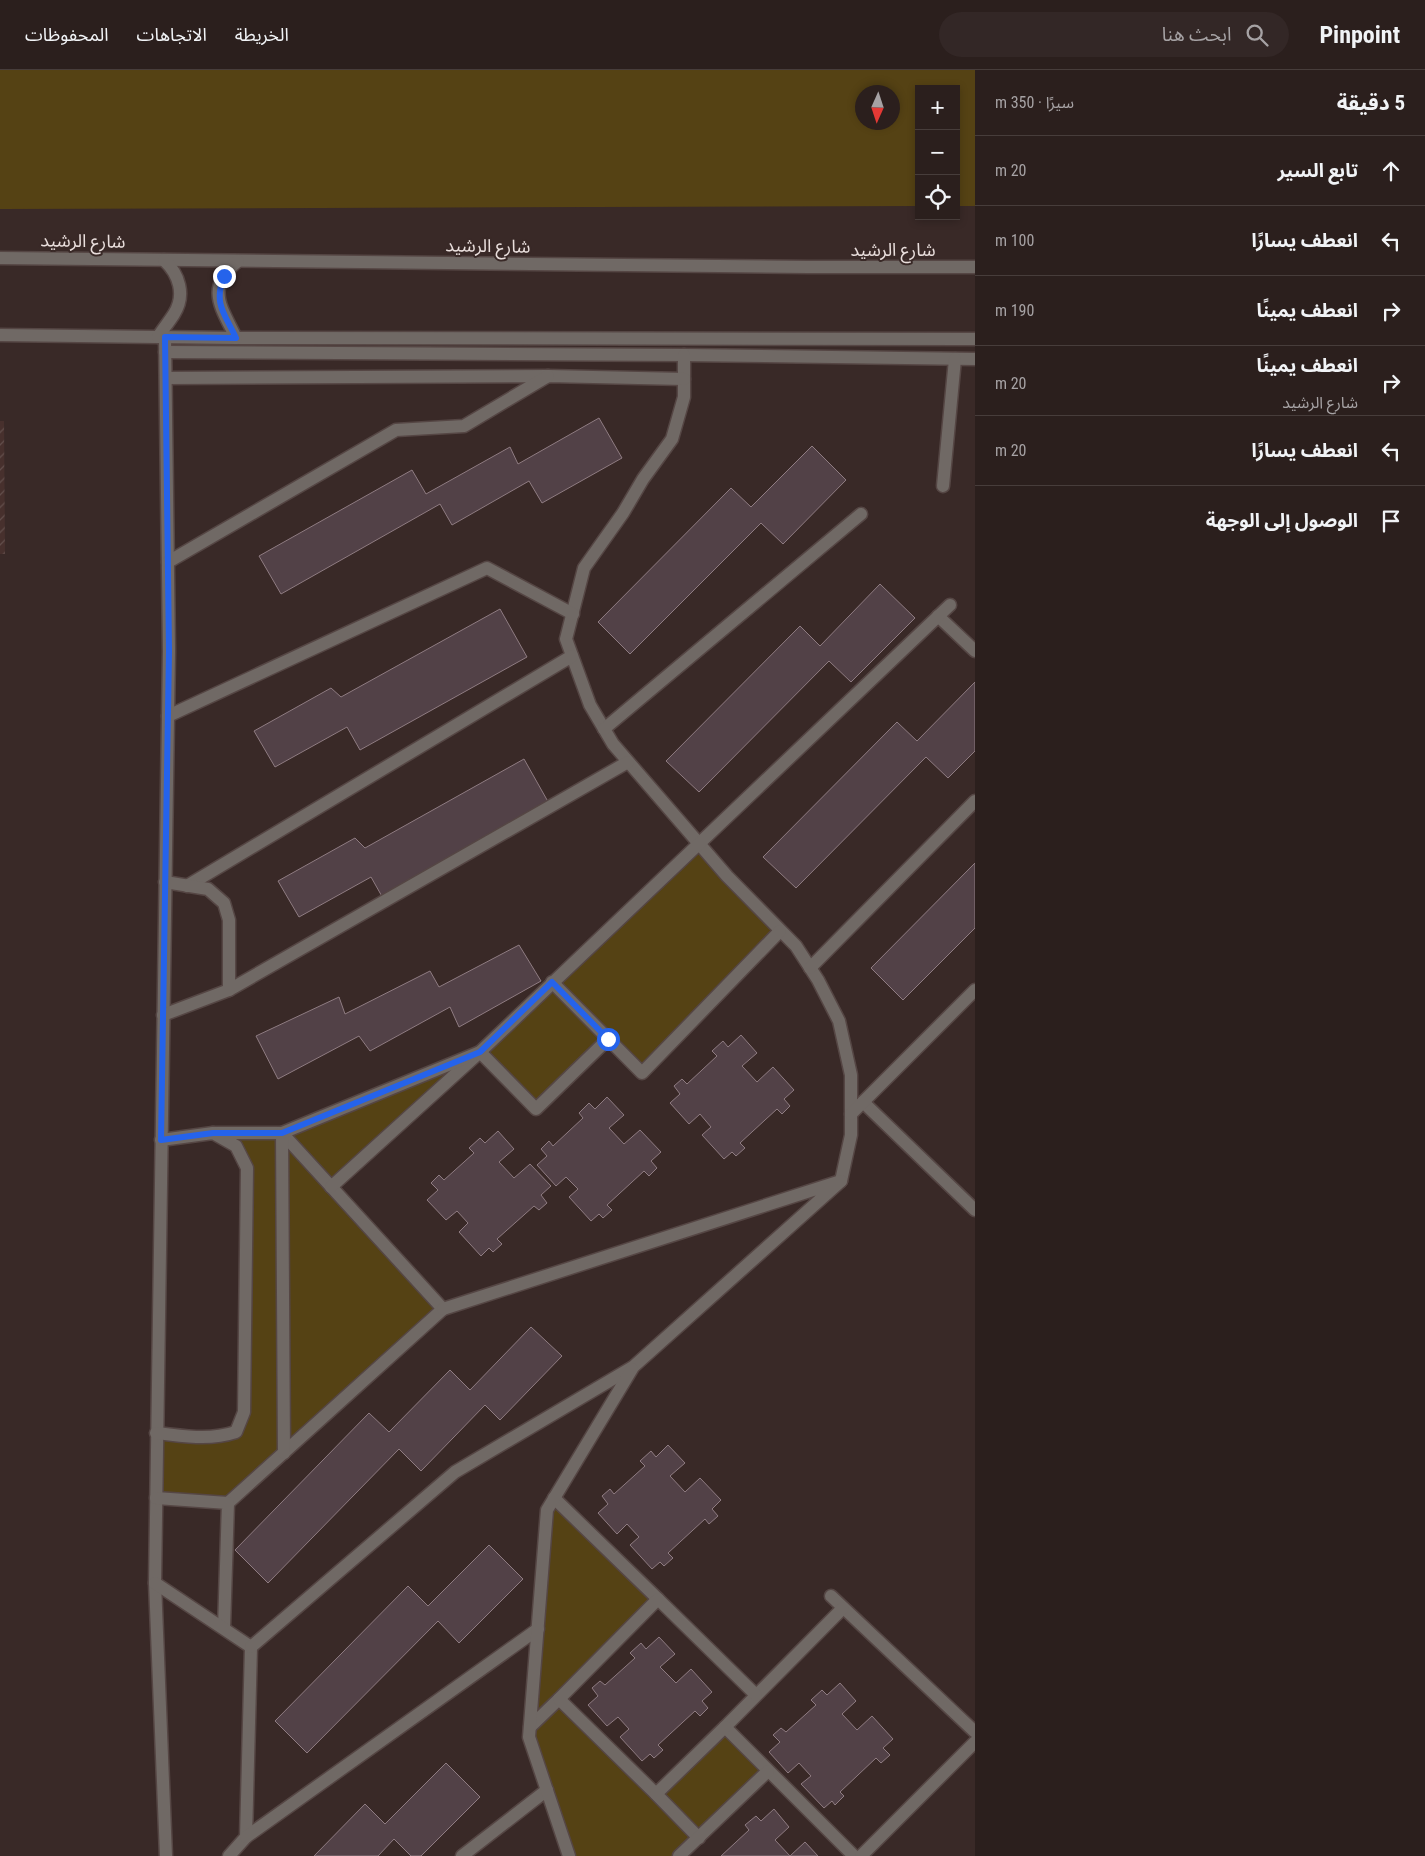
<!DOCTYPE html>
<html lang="ar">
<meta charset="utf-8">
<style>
:root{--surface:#2b1f1d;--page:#332726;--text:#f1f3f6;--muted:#a6a2a4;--line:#473d3b}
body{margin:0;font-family:"Roboto Condensed","Noto Sans Arabic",sans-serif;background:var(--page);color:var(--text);direction:rtl}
.controls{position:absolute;right:15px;top:15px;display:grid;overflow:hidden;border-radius:0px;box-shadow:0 2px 8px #0003}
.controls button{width:45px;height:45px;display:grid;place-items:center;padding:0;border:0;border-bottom:1px solid var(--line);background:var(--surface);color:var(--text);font:25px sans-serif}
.compass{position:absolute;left:855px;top:15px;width:45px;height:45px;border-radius:50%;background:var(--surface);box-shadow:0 2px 8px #0003;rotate:183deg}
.stop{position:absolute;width:15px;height:15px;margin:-11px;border:4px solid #2563eb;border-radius:50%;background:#fff}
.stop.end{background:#2563eb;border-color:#fff;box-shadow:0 1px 5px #0008}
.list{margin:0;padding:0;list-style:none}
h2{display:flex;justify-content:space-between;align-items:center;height:65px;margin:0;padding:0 20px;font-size:21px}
h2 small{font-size:16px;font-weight:400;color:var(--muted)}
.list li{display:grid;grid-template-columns:32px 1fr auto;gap:15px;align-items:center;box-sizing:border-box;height:70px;padding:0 20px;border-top:1px solid var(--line)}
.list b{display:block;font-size:19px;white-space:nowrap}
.list p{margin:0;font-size:16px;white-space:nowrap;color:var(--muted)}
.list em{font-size:16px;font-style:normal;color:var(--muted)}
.icon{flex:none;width:28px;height:28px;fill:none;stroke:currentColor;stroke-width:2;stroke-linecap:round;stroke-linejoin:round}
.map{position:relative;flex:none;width:975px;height:1786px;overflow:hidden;direction:ltr}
header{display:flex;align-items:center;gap:30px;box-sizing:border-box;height:70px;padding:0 25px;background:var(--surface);border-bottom:1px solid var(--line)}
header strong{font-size:24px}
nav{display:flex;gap:28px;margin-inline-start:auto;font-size:18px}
.search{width:350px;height:45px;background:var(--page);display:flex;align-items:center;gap:12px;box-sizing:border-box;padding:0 18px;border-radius:28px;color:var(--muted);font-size:19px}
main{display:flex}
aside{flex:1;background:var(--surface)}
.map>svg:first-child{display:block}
.industrial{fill:url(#industrial-furrows)}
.green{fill:#554214;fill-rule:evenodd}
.building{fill:#524147;stroke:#8f7c82}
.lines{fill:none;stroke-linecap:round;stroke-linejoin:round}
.minor-casing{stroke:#554644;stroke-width:15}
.tertiary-casing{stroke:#554644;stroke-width:15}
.minor{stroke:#706965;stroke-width:12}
.tertiary{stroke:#706965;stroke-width:12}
.route{stroke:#2563eb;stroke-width:6}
.labels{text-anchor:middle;stroke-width:4;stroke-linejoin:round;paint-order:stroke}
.street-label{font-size:18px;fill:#e9dedc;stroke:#392927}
</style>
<header>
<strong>Pinpoint</strong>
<div class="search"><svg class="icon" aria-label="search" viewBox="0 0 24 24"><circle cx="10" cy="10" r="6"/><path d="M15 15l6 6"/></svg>ابحث هنا</div>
<nav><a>الخريطة</a><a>الاتجاهات</a><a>المحفوظات</a></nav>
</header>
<main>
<aside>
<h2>5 دقيقة<small>سيرًا · 350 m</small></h2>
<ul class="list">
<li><svg class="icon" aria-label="ahead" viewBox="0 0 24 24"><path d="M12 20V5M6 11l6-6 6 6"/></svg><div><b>تابع السير</b></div><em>20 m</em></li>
<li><svg class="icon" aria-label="left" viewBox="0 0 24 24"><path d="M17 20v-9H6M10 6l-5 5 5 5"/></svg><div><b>انعطف يسارًا</b></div><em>100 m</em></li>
<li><svg class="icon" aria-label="right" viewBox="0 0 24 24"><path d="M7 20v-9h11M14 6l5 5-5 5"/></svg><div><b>انعطف يمينًا</b></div><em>190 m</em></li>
<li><svg class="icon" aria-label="right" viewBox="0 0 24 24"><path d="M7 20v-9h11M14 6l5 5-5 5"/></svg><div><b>انعطف يمينًا</b><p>شارع الرشيد</p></div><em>20 m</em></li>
<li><svg class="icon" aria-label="left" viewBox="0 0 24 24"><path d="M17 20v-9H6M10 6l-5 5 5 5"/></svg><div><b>انعطف يسارًا</b></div><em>20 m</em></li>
<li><svg class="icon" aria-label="arrive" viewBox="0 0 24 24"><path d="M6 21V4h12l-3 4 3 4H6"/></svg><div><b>الوصول إلى الوجهة</b></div></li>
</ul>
</aside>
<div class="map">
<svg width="975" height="1786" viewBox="0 0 975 1786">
<defs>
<pattern id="industrial-furrows" width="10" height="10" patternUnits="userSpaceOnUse" patternTransform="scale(1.25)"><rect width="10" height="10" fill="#47302d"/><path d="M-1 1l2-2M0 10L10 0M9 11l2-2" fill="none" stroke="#624e4b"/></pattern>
</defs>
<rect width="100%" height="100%" fill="#392927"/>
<!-- industrial -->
<path class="industrial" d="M0 351H4L5 484H0Z"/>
<!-- green -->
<g class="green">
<path d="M0 0H975V136H956V19H919V136L0 139ZM862 22H892V52H862Z"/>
<path d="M698 773 780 861 642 1003 606 967 536 1039 480 982 331 1117 443 1239 228 1433 156 1428V1363L236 1362 244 1342 247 1098 236 1076 213 1063H282L480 982Z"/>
<path d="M554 1428 658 1529 559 1629 656 1724 725 1657 768 1701 679 1786H571L530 1657Z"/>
</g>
<!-- building -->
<g class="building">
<path d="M599 348 622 388 542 433 529 411 452 455 440 434 281 524 259 486 412 400 426 424 510 377 518 394Z"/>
<path d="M812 376 846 410 783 474 761 453 630 584 598 552 731 418 751 437Z"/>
<path d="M880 514 915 548 851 612 829 591 699 722 666 691 800 556 820 576Z"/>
<path d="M500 539 527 587 360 680 347 657 275 697 254 661 331 618 341 627Z"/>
<path d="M975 612V681L948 708 926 687 796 818 763 787 897 652 917 671Z"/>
<path d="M524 689 551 737 384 830 371 807 299 847 278 811 355 768 365 778Z"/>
<path d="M975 793V858L903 930 871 898Z"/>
<path d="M519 875 541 911 459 957 450 937 370 981 359 966 278 1009 256 966 339 927 345 944 430 901 439 917Z"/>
<path d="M741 965 757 983 742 996 757 1012 773 997 794 1020 784 1029 790 1036 782 1044 777 1039 740 1073 745 1078 736 1086 732 1082 724 1089 702 1065 711 1057 700 1044 689 1054 670 1033 680 1024 674 1016 682 1009 687 1014 717 986 712 981 723 971 728 977Z"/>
<path d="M607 1027 624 1045 609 1058 624 1074 640 1060 661 1082 651 1091 657 1098 649 1106 644 1101 607 1135 612 1140 603 1148 599 1144 591 1151 569 1127 578 1119 566 1107 556 1116 537 1095 547 1086 541 1079 549 1071 553 1076 583 1048 579 1043 589 1033 595 1039Z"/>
<path d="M498 1061 514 1079 499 1092 514 1108 530 1094 551 1116 541 1125 547 1133 539 1140 534 1136 497 1169 502 1174 493 1182 489 1178 481 1186 459 1162 468 1153 457 1141 446 1150 427 1130 438 1120 431 1113 439 1105 444 1110 474 1083 469 1078 480 1068 485 1073Z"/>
<path d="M531 1257 562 1286 500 1350 485 1335 421 1401 399 1379 268 1513 235 1480 369 1343 389 1362 450 1300 470 1320Z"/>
<path d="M668 1375 685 1393 670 1406 685 1422 700 1408 721 1430 712 1439 718 1446 709 1454 705 1449 668 1483 673 1488 664 1496 660 1492 652 1499 630 1475 639 1467 627 1454 617 1464 598 1443 608 1434 602 1426 610 1419 614 1424 645 1396 640 1391 651 1381 656 1387Z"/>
<path d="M489 1475 523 1509 459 1573 438 1551 307 1683 275 1651 408 1516 428 1536Z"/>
<path d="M659 1567 675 1584 660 1597 676 1613 691 1599 712 1622 702 1631 708 1638 700 1646 695 1641 658 1675 663 1680 654 1688 650 1684 642 1691 620 1667 629 1659 618 1647 607 1656 588 1635 598 1626 592 1618 600 1611 605 1615 635 1588 630 1583 641 1573 646 1579Z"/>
<path d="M840 1613 856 1631 842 1644 857 1660 872 1646 893 1669 883 1678 890 1685 881 1693 876 1688 840 1722 844 1726 835 1735 832 1731 824 1738 801 1714 811 1706 799 1693 788 1703 769 1682 780 1672 773 1665 781 1658 786 1662 816 1635 811 1630 822 1620 827 1625Z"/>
<path d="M446 1693 480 1727 421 1786H411L394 1769 378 1786H314L365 1734 385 1754Z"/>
<path d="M774 1739 789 1757 775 1770 790 1786 805 1772 818 1786H721L749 1760 745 1755 756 1746 761 1751Z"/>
</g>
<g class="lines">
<defs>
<g id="minor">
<path d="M165 267 169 581 155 1513 166 1786"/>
<path d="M165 282 684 285 975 289"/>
<path d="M684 285V327L672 369 643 409 623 443 584 498 566 569 590 635 613 674 727 806 796 876 818 910 839 951 851 1005V1065L841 1111"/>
<path d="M166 308 548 306 684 309"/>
<path d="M943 416 955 289"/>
<path d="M168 492 396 360 464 356 548 306"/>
<path d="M938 546 975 581"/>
<path d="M168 646 487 498 573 544"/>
<path d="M604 659 861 444"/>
<path d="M187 816 572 586"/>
<path d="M810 898 975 731"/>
<path d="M552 912 642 1003 780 861"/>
<path d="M229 920 628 692"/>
<path d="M163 945 229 920V850L224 833 208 819 165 812"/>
<path d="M863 1032 975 1140"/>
<path d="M851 1044 975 920"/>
<path d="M213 1063H282L443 1239 228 1433"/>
<path d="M331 1117 480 982 950 535"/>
<path d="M156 1363C185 1366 208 1371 236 1362L244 1342 247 1098 236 1076 213 1063 161 1070"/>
<path d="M284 1383 282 1063 480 982 536 1039 608 969"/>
<path d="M156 1428 228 1433 224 1558"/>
<path d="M554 1428 658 1529"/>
<path d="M155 1513 251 1577 246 1767 229 1786"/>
<path d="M831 1526 975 1662"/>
<path d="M843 1538 725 1657 854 1786"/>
<path d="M251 1577 455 1402 633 1297 841 1111 443 1239"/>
<path d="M530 1657 559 1629"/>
<path d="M656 1724 559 1629 658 1529 756 1625"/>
<path d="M246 1767 538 1559"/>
<path d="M699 1768 656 1724 725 1657"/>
<path d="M462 1786 547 1720"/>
<path d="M569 1786 529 1667 547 1440 632 1299"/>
<path d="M679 1786 768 1701"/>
<path d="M861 1786 975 1672"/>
</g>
<g id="tertiary">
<path d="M0 188 808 197H975"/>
<path d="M0 265 236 268 975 269"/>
<path d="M158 267C163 259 169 252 174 244 186 225 179 204 164 190"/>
<path d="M236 268C222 238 204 218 238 191"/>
</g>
</defs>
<!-- minor casing -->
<use href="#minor" class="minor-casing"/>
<!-- tertiary casing -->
<use href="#tertiary" class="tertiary-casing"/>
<!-- minor -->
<use href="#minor" class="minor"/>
<!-- tertiary -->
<use href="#tertiary" class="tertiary"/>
</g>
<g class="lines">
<!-- route -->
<path class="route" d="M224 206C213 234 225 244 236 268L165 267 169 581 161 1070 213 1063H282L480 982 552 912 608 969"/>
</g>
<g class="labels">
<!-- street labels -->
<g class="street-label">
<text transform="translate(83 171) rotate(1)" y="6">شارع الرشيد</text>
<text transform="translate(488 176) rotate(1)" y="6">شارع الرشيد</text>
<text x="893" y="186">شارع الرشيد</text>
</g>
</g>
</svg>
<div class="controls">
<button>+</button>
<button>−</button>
<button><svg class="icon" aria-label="locate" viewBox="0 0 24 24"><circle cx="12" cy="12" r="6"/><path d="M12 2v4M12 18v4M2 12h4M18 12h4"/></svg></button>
</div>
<svg class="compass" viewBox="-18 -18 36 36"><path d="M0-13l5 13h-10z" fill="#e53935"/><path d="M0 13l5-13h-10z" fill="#a6a2a4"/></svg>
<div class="stop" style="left:608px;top:969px"></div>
<div class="stop end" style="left:224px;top:206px"></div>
</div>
</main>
